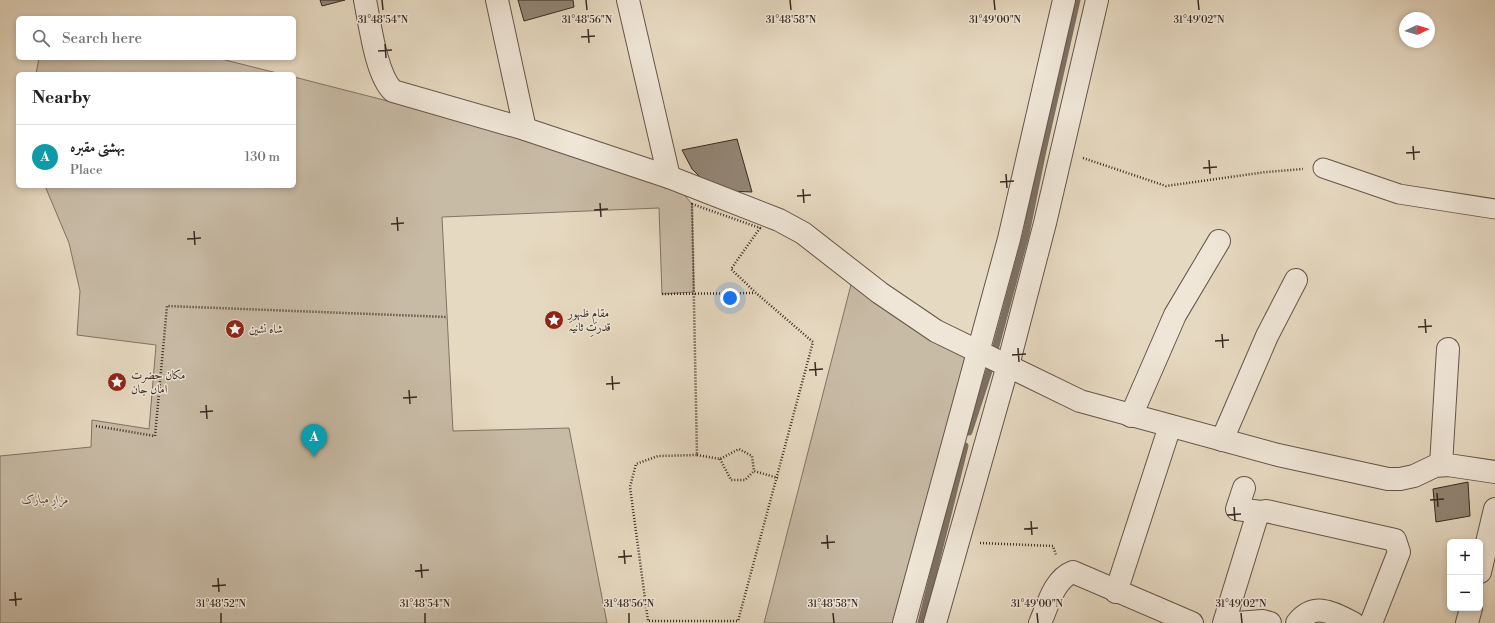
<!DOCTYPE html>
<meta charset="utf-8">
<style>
:root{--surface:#fff;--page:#f2f2f2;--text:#202124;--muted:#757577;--line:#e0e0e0;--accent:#ea580c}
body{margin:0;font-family:"Libre Bodoni",Amiri,serif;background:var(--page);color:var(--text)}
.controls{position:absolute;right:12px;bottom:12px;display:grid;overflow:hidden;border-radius:6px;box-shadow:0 2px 6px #0003}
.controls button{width:36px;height:36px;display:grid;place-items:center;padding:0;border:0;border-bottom:1px solid var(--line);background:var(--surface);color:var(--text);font:20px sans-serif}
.compass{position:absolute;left:1399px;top:12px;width:36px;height:36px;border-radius:50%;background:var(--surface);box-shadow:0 2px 6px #0003;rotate:86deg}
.you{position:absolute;left:730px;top:298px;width:14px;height:14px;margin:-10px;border:3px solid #fff;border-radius:50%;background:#1a73e8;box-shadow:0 0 0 6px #1a73e833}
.badge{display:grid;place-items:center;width:26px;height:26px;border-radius:50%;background:var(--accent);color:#fff;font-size:13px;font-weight:700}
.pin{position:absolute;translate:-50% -33px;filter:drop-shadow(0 1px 2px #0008)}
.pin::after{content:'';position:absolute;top:21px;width:14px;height:12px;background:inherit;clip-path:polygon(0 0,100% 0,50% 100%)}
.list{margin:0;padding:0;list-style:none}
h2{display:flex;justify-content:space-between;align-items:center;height:52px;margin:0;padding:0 16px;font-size:17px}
h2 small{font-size:13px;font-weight:400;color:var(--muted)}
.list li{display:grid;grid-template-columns:26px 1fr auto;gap:12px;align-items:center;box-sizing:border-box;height:64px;padding:0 16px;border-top:1px solid var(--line)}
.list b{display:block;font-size:15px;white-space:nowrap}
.list p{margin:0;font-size:13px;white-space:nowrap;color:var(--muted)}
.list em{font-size:13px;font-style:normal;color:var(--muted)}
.icon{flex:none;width:22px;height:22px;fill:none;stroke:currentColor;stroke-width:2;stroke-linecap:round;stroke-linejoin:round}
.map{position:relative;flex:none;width:1495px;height:623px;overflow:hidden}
.search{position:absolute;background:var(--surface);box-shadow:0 2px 6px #0003;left:16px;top:16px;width:280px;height:44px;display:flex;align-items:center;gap:10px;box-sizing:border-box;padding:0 14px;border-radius:6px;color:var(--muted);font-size:15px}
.panel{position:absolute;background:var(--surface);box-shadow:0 2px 6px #0003;left:16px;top:72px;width:280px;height:116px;border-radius:6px}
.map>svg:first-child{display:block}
.green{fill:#c8bba6;stroke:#807364}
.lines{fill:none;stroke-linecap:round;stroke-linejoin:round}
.stream{stroke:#7d7061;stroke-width:7}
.building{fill:#928575;stroke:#382b23}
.pedestrian-casing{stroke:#64564a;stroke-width:21}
.minor-casing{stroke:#64564a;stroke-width:24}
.tertiary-casing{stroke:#64564a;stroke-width:24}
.path{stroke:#382b23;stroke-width:2.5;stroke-dasharray:1 2;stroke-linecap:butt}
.pedestrian{stroke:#efe6d7;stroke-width:19}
.minor{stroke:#efe6d7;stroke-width:22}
.tertiary{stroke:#efe6d7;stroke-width:22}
.ticks{fill:none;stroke:#382b23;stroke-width:1.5}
.labels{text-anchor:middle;stroke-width:3;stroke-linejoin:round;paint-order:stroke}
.poi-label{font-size:12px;fill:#382b23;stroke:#efe6d7;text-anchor:start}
.park-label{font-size:12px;font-style:italic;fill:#55483d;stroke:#efe6d7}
.ticks-label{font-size:10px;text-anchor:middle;fill:#382b23;stroke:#efe6d7;stroke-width:3;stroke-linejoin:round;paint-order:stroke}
</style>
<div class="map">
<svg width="1495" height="623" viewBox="0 0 1495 623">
<rect width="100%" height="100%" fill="#e6d9c1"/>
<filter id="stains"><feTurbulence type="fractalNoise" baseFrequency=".005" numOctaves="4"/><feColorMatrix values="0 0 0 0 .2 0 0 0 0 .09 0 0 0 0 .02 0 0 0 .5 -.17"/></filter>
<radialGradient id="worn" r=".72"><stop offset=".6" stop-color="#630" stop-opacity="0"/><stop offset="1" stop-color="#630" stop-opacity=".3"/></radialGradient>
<!-- green -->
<g class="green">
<path d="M39 58H217L281 74H36Z"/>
<path d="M294 77 411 107 669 177 692 204 694 292 662 294 659 208 442 217 453 431 569 428 607 623H0V456L91 447 92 420 149 429 156 345 77 335 80 291 69 243 45 186H294Z"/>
<path d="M854 273 977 353 904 623H764Z"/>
</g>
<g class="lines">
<!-- stream -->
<g class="stream">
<path d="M996 346 1026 234 1042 155 1077 0"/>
<path d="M969 432 989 371"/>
<path d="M921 623 965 446"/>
</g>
</g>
<!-- building -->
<g class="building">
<path d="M320 0H345L322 6Z"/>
<path d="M518 0H573L574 7 524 21Z"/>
<path d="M737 139 752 192 729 191 702 179 692 169 682 150Z"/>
<path d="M1468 482 1470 516 1436 522 1433 489Z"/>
</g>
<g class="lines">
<defs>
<path id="pedestrian" d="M1323 168 1399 194 1495 209"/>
<g id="minor">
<path d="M365 0C370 24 376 75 393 91L525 129 669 177 779 220 803 233 880 293 936 331 1080 401 1278 455 1388 479H1400L1414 476 1435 466 1448 465 1495 472"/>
<path d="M497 0 525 129"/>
<path d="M628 0 669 177"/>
<path d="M1131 416 1175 315 1219 241"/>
<path d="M1222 440 1267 336 1296 280"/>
<path d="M1441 465 1448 349"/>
<path d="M1244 488 1237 509 1261 512"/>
<path d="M1480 572 1495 509"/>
<path d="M1116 592 1170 426"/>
<path d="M1040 623C1048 605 1054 579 1073 572L1192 623"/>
<path d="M1224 623 1257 516 1261 512 1266 511 1395 540 1399 552 1371 623"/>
<path d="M1236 623 1263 621 1270 623"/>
<path d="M1297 623C1315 601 1333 613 1353 623"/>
<path d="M1467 623 1471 608"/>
</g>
<g id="tertiary">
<path d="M904 623 1009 239 1064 0"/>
<path d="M935 623 1008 365 1045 223 1097 0"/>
</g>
</defs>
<!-- pedestrian casing -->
<use href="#pedestrian" class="pedestrian-casing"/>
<!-- minor casing -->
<use href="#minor" class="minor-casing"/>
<!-- tertiary casing -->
<use href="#tertiary" class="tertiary-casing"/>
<!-- path -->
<g class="path">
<path d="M1083 158 1166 186 1266 172 1303 169"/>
<path d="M692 204 760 228 731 269 756 293 813 342 738 621H648L630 487 636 464 658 456 697 455Z"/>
<path d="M662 294 755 293"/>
<path d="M96 426 155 436 167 306 447 317"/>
<path d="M697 455 720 459 739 449 752 456 754 471 778 478"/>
<path d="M720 459 731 480H745L754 471"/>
<path d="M980 543 1053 546 1056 555"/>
</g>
<!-- pedestrian -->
<use href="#pedestrian" class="pedestrian"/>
<!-- minor -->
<use href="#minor" class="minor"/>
<!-- tertiary -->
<use href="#tertiary" class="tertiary"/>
</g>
<!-- ticks -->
<path class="ticks" d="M382 0 383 10M586 0 587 10M790 0 791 10M994 0 995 10M1198 0 1199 10M588 29 589 43M581 37 595 36M385 44 386 58M378 51 392 50M1413 146 1414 160M1406 153 1420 152M1209 160 1210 174M1203 168 1217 167M1006 174 1007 188M1000 182 1014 181M803 189 804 203M797 196 811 195M600 203 601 217M594 210 608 209M397 217 398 231M391 224 404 223M194 231 195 245M187 239 201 238M1425 319 1426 333M1418 327 1432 326M1222 334 1223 348M1215 341 1229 340M1018 348 1019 362M1012 355 1026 354M815 362 816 376M809 370 823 369M612 376 613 390M606 384 620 383M409 390 410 404M403 398 417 397M206 405 207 419M200 412 213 411M1437 493 1438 507M1430 500 1444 499M1234 507 1235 521M1227 515 1241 514M1031 521 1032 535M1024 529 1038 528M827 535 828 549M821 543 835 542M624 550 625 564M618 557 632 556M421 564 422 578M415 571 429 570M218 578 219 592M212 586 226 585M15 592 16 606M9 600 22 599M221 613V623M425 613V623M629 613V623M833 613 834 623M1037 613 1038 623M1241 613 1242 623"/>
<!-- icons -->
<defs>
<symbol id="sight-disc" viewBox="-11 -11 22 22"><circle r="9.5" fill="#8f2418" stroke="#efe6d7"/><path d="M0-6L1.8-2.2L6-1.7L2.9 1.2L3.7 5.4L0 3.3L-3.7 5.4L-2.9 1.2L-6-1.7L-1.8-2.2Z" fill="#fff"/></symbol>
</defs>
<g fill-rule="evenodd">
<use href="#sight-disc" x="543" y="309" width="22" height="22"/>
<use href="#sight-disc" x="224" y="318" width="22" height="22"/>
<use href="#sight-disc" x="106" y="371" width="22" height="22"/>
</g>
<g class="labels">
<!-- poi labels -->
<g class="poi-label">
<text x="568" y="317">مقامِ ظہورِ<tspan x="568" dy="14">قدرتِ ثانیہ</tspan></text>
<text x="249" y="333">شاہ نشین</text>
<text x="131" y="379">مکان حضرت<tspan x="131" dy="14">اماں جان</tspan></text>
</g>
<!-- park labels -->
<g class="park-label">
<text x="45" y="503">مزارِ مبارک</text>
</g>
</g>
<g class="ticks-label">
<text x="383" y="23">31°48'54"N</text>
<text x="587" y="23">31°48'56"N</text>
<text x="791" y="23">31°48'58"N</text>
<text x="995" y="23">31°49'00"N</text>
<text x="1199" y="23">31°49'02"N</text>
<text x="221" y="607">31°48'52"N</text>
<text x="425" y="607">31°48'54"N</text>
<text x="629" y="607">31°48'56"N</text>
<text x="833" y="607">31°48'58"N</text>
<text x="1037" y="607">31°49'00"N</text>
<text x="1241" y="607">31°49'02"N</text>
</g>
<rect width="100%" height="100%" filter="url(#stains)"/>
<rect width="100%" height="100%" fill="url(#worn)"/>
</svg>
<div class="controls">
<button>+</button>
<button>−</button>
</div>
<svg class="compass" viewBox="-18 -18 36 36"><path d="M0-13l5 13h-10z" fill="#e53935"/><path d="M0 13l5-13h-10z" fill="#757577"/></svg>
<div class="you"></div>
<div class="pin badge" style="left:314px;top:457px;background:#0f9aa8">A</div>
<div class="search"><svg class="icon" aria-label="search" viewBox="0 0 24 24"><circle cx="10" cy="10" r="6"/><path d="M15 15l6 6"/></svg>Search here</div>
<section class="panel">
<h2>Nearby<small></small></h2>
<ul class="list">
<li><span class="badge" style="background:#0f9aa8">A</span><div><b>بہشتی مقبرہ</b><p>Place</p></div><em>130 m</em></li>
</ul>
</section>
</div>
